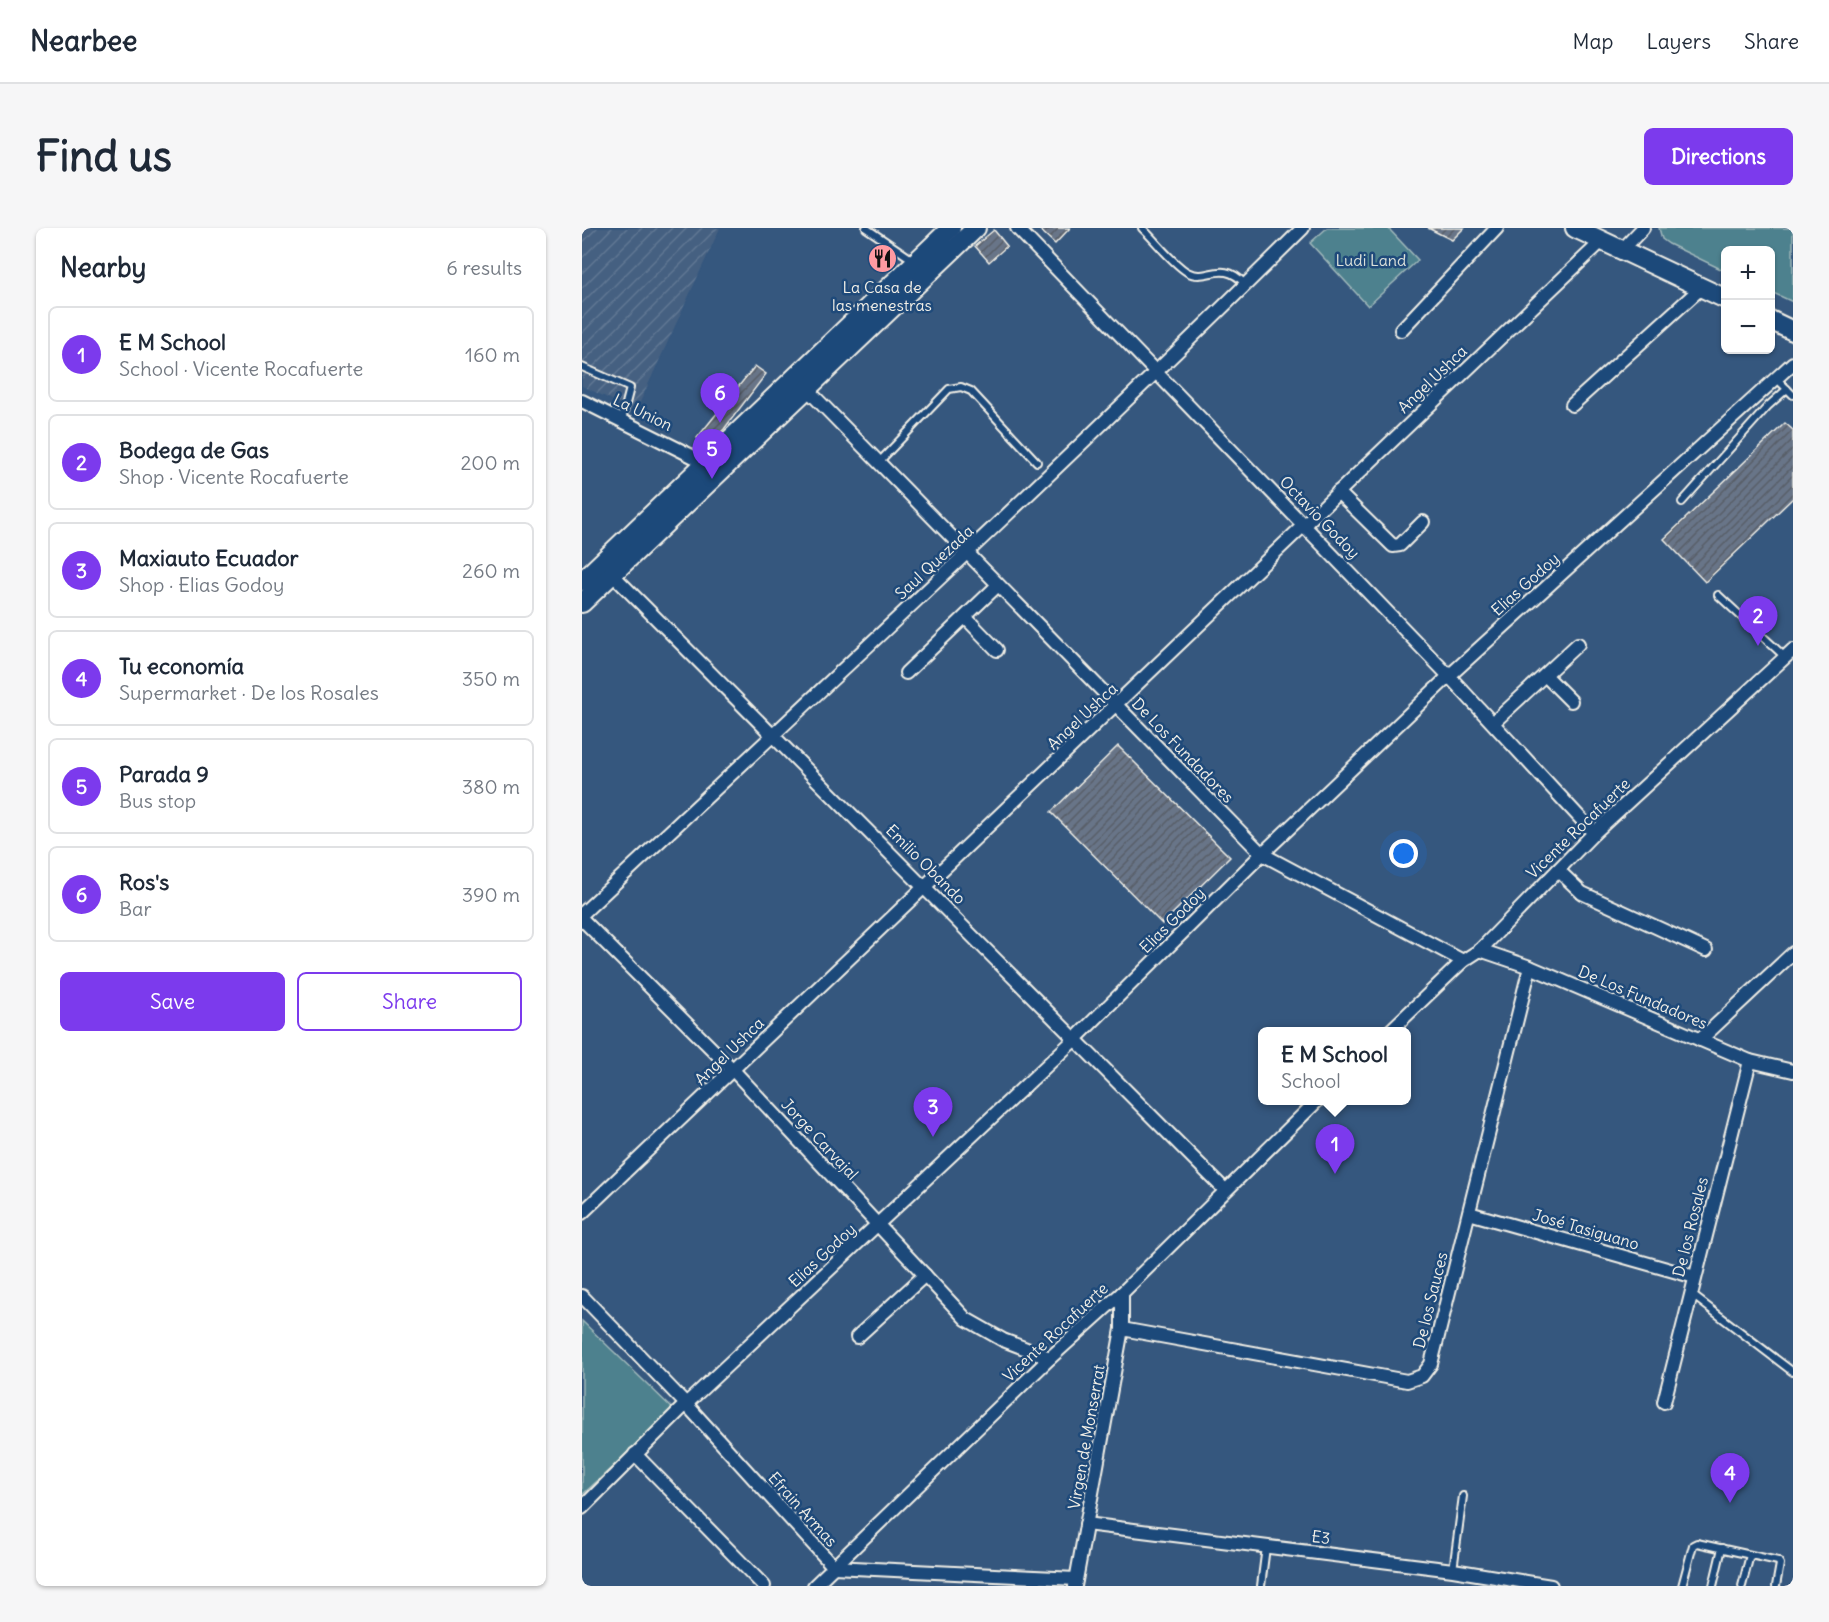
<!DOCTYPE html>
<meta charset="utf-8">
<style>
:root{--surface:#fff;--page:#f6f6f7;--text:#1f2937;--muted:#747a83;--line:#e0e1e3;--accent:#7c3aed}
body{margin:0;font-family:Delius,sans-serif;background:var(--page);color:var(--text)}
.controls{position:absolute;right:18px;top:18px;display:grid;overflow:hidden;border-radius:9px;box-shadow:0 2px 4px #0004}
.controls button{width:54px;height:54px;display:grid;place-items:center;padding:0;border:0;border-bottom:2px solid var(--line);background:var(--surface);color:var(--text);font:30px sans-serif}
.you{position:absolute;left:822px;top:626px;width:21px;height:21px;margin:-15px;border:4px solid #fff;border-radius:50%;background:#1a73e8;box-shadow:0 0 0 9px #1a73e833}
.badge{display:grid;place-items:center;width:39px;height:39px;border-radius:50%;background:var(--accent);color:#fff;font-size:20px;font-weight:700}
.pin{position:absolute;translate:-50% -50px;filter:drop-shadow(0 2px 3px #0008)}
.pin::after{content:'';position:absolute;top:32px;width:21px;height:18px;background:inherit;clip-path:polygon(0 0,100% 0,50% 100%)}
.popup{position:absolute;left:676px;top:799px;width:153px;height:78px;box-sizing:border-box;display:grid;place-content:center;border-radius:9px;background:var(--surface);filter:drop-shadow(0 2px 4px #0005);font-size:20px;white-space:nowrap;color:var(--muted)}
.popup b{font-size:22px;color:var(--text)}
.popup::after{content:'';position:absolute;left:50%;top:100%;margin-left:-12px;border:12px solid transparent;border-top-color:var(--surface)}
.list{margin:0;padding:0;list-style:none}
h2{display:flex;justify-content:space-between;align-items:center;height:78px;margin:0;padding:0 24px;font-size:26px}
h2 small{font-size:20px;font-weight:400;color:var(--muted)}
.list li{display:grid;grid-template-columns:39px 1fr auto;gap:18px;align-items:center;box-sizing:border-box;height:96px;margin:0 12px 12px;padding:0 12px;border:2px solid var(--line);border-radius:9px}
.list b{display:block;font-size:22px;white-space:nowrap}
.list p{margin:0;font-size:20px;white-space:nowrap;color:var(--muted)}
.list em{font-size:20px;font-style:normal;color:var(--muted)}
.actions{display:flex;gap:12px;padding:18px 24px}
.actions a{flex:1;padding:14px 0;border:2px solid var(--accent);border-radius:9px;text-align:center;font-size:21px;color:var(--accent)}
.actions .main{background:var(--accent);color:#fff}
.map{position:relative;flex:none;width:1211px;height:1358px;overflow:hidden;border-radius:9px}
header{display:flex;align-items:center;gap:36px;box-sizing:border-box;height:84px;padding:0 30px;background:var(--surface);border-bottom:2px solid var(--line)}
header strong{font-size:28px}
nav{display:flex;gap:33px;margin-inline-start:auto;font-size:21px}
.intro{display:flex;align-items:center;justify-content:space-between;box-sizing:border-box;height:144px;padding:0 36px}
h1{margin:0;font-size:42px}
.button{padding:15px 27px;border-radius:9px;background:var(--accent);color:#fff;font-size:21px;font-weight:700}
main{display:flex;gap:36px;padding:0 36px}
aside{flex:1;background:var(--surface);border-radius:9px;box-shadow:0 2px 4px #0004}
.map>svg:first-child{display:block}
.industrial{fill:url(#industrial-furrows)}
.green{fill:#4e818e;stroke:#a1b9bb;stroke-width:1.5}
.building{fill:url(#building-hatch);stroke:#f4f1e8;stroke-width:1.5}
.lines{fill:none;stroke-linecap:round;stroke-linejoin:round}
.lane-casing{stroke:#f4f1e8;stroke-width:10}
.street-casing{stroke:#f4f1e8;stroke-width:16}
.secondary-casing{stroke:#f4f1e8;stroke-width:22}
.lane{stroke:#1f4a7a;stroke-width:6}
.street{stroke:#1f4a7a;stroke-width:12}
.secondary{stroke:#1f4a7a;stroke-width:18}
.labels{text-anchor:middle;stroke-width:5;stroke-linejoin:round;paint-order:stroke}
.park-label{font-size:16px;fill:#dbe0da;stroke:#1f4a7a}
.poi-label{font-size:16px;fill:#f4f1e8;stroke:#1f4a7a}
.street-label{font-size:16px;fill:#f4f1e8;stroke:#1f4a7a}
</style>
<header>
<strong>Nearbee</strong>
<nav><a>Map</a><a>Layers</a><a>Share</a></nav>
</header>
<div class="intro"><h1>Find us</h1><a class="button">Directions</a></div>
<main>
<aside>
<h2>Nearby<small>6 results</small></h2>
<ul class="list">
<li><span class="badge">1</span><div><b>E M School</b><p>School · Vicente Rocafuerte</p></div><em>160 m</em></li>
<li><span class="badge">2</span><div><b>Bodega de Gas</b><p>Shop · Vicente Rocafuerte</p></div><em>200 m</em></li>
<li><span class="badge">3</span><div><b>Maxiauto Ecuador</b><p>Shop · Elias Godoy</p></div><em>260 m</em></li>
<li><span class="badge">4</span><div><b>Tu economía</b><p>Supermarket · De los Rosales</p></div><em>350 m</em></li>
<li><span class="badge">5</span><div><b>Parada 9</b><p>Bus stop</p></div><em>380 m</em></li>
<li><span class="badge">6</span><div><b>Ros's</b><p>Bar</p></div><em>390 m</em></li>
</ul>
<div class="actions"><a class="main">Save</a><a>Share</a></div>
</aside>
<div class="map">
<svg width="1211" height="1358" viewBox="0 0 1211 1358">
<defs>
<pattern id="industrial-furrows" width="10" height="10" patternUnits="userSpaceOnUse" patternTransform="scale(1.5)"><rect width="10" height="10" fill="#446081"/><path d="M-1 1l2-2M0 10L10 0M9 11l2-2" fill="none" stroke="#607793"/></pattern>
<pattern id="building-hatch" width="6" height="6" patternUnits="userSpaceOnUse" patternTransform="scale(1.5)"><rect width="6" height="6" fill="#687488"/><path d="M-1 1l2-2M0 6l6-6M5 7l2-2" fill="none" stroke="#585e67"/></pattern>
</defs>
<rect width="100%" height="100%" fill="#35577e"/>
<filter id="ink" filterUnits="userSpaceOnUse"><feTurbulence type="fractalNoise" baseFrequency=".0167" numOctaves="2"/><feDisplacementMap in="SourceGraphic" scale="12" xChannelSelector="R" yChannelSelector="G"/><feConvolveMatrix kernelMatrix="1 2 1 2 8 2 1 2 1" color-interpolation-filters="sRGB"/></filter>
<g filter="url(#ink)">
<!-- industrial -->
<path class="industrial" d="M0 0H138L54 183 0 158Z"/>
<!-- green -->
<g class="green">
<path d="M745 0H806L836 32 786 78 728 15Z"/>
<path d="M1077 0H1211V74L1189 64 1188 22H1144L1143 43 1087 16 1080 11Z"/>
<path d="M0 1093 92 1182 0 1267Z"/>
</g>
<!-- building -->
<g class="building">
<path d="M456 0H488L473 16Z"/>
<path d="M846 0H882L870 12Z"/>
<path d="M412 2 425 18 407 34 393 18Z"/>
<path d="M173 138 184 146 142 201 124 219 115 210Z"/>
<path d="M1203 195 1211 202V270L1123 354 1082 311Z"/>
<path d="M536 518 648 629 580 696 469 584Z"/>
</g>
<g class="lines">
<defs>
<g id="lane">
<path d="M284 0 331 32"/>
<path d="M560 0C574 13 589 34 605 44 625 55 639 30 663 56"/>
<path d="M0 139 48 160 40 191"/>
<path d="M1194 150 1211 167"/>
<path d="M297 234 367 161 379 159 389 163 455 234"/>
<path d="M1100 274 1186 178 1205 161"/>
<path d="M1136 367 1203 429"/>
<path d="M1109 1066 1211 1144"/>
<path d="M871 1342 881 1268"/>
<path d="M679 1358 684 1319"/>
<path d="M1100 1358 1111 1317 1115 1315 1196 1333 1198 1336 1194 1358"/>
<path d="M1131 1358 1140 1320"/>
<path d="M1160 1358 1168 1327"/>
</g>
<g id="street">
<path d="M435 0 867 448 1012 605"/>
<path d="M1040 22 1061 0"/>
<path d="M819 102 915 0"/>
<path d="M221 157 680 626 881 733"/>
<path d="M0 173 130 238"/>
<path d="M990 177 1119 60"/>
<path d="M756 264 811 318 818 317 841 294"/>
<path d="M26 342 643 962"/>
<path d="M383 389 415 422"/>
<path d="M324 445 416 357"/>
<path d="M963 447 989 473"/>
<path d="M911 495 996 416"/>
<path d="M976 642 1000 665 1124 722"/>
<path d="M0 686C242 459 485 234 721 0"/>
<path d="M0 691 151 842 384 1091 421 1112 468 1130"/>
<path d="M898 722 948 739 1168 833 1211 843"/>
<path d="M807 804 881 733 898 722 1012 605 1211 422"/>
<path d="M1118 812 1211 725"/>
<path d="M0 985 1020 13"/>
<path d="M887 985 1113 1049"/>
<path d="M0 1068 104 1176 252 1339 494 1351"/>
<path d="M540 1101 825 1153 840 1148 849 1136 948 739"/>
<path d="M275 1109 343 1047"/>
<path d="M1082 1174 1168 833"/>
<path d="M53 1226 182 1358"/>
<path d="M0 1280 104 1176 492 812 680 626 867 448 1211 135"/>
<path d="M504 1296 871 1342 969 1358"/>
<path d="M232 1358 468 1130 540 1065 736 872"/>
<path d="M493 1358 540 1101V1065"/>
</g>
<g id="secondary">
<path d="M993 0 1144 71"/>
<path d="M1188 92 1211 103"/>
<path d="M0 353 369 0"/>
<path d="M0 375 394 0"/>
</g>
</defs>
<!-- lane casing -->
<use href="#lane" class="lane-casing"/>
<!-- street casing -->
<use href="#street" class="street-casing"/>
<!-- secondary casing -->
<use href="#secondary" class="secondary-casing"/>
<!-- lane -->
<use href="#lane" class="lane"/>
<!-- street -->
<use href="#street" class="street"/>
<!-- secondary -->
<use href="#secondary" class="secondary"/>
</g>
</g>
<!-- icons -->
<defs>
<symbol id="restaurant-disc" viewBox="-11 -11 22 22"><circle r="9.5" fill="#ff9aa2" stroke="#1f4a7a"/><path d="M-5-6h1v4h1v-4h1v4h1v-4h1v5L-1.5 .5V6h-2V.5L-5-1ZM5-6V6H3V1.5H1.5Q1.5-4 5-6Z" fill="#111"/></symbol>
</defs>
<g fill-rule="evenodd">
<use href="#restaurant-disc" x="284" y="14" width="33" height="33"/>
</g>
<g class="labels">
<!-- park labels -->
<g class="park-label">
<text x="789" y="38">Ludi Land</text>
</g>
<!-- poi labels -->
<g class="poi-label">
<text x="300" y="65">La Casa de<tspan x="300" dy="18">las menestras</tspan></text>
</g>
<!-- street labels -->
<g class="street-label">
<text transform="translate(850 151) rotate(-44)" y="6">Angel Ushca</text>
<text transform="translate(61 184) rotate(26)" y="6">La Union</text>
<text transform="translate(738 289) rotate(46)" y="6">Octavio Godoy</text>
<text transform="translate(352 334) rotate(-43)" y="6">Saul Quezada</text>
<text transform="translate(943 356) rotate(-42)" y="6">Elias Godoy</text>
<text transform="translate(500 488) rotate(-43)" y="6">Angel Ushca</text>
<text transform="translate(601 522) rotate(46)" y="6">De Los Fundadores</text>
<text transform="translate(996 600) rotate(-44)" y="6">Vicente Rocafuerte</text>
<text transform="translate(344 636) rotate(45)" y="6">Emilio Obando</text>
<text transform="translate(590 692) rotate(-45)" y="6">Elias Godoy</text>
<text transform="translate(1061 769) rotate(23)" y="6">De Los Fundadores</text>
<text transform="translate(147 823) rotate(-44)" y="6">Angel Ushca</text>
<text transform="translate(238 911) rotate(47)" y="6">Jorge Carvajal</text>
<text transform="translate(1108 999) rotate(-76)" y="6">De los Rosales</text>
<text transform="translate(1004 1001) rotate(16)" y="6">José Tasiguano</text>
<text transform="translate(240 1027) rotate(-43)" y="6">Elias Godoy</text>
<text transform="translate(848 1072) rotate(-76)" y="6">De los Sauces</text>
<text transform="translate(473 1104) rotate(-43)" y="6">Vicente Rocafuerte</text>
<text transform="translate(504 1209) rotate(-80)" y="6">Virgen de Monserrat</text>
<text transform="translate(221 1281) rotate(48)" y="6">Efrain Armas</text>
<text transform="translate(739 1309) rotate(7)" y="6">E3</text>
</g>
</g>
</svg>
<div class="controls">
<button>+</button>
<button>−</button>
</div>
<div class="you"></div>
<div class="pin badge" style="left:753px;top:946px">1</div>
<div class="popup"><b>E M School</b>School</div>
<div class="pin badge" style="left:1176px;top:418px">2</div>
<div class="pin badge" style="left:351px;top:909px">3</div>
<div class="pin badge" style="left:1148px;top:1275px">4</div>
<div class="pin badge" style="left:130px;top:251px">5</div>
<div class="pin badge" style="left:138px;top:195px">6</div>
</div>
</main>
